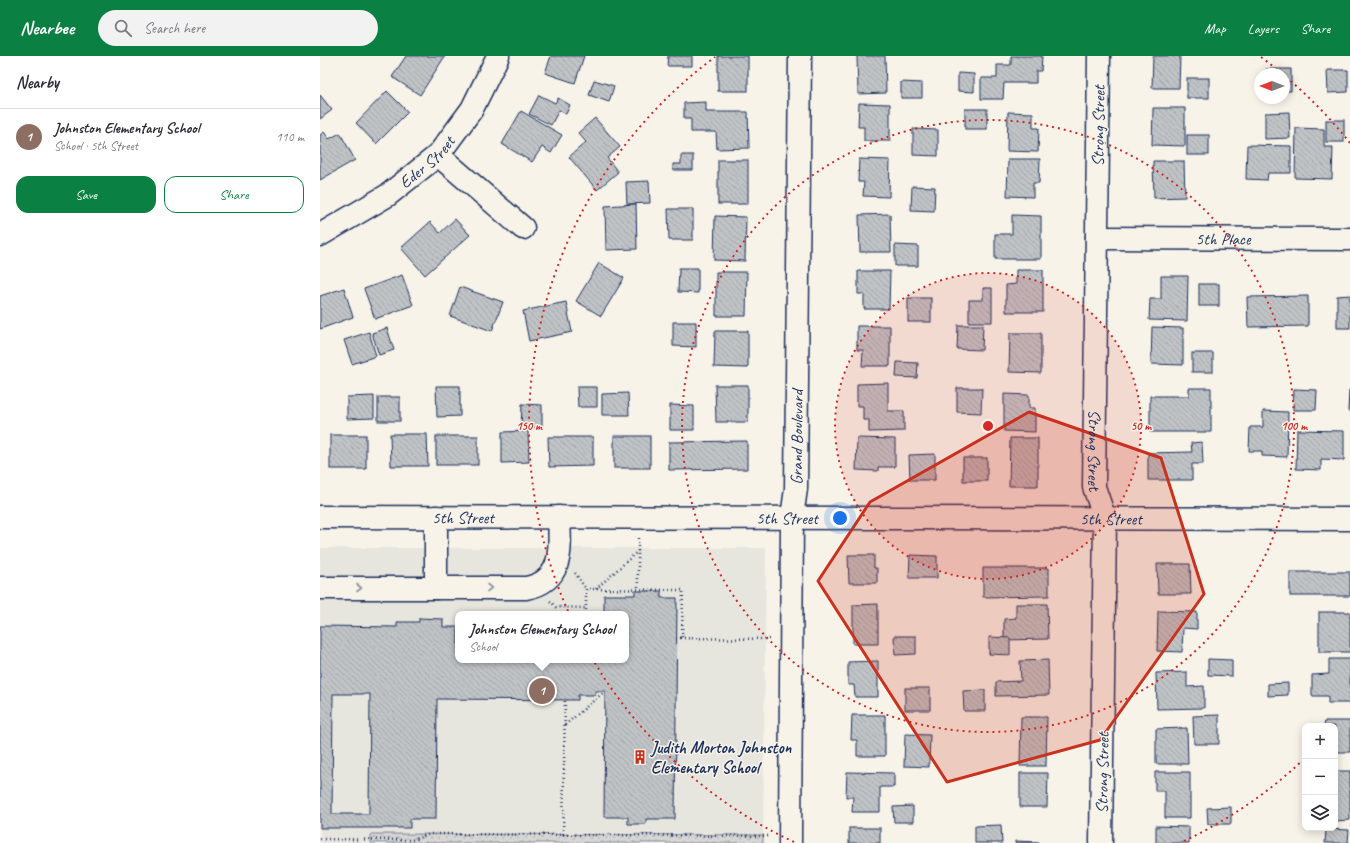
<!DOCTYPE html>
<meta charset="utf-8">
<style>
:root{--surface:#fff;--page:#f2f2f3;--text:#2b2b33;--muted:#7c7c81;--line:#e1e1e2;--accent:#0b8043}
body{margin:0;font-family:Caveat,sans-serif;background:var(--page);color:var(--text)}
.controls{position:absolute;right:12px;bottom:12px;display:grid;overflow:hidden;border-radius:8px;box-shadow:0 2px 10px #0003}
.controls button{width:36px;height:36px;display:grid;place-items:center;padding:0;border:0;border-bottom:1px solid var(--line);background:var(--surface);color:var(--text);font:20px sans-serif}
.compass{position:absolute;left:934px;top:12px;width:36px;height:36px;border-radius:50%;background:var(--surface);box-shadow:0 2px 10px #0003;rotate:270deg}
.you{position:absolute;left:520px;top:462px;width:14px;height:14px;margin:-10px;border:3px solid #fff;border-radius:50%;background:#1a73e8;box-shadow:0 0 0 6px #1a73e833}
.badge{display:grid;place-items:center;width:26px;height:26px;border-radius:50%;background:var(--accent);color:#fff;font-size:13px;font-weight:700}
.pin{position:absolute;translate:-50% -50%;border:2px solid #fff;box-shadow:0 1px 4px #0006}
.popup{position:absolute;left:135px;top:555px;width:174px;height:52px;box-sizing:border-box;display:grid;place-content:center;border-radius:8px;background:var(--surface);filter:drop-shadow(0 1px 3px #0005);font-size:13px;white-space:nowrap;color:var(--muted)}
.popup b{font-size:15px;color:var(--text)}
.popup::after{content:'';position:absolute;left:50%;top:100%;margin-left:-8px;border:8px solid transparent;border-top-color:var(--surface)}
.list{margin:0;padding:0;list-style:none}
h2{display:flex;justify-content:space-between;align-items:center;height:52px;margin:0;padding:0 16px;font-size:17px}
h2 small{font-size:13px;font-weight:400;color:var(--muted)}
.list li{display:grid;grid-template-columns:26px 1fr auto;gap:12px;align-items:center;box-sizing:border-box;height:56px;padding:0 16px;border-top:1px solid var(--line)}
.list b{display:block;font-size:15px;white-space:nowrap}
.list p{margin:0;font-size:13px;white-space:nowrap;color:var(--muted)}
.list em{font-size:13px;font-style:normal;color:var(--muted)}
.actions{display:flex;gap:8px;padding:12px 16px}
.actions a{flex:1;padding:9px 0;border:1px solid var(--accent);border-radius:12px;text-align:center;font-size:14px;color:var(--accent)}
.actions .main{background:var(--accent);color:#fff}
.icon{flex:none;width:22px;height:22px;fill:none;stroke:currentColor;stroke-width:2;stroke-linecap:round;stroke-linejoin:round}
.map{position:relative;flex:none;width:1030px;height:787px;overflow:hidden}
header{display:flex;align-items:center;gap:24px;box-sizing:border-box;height:56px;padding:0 20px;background:var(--accent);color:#fff}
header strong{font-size:19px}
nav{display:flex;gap:22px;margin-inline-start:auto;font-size:14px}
.search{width:280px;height:36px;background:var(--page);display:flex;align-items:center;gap:10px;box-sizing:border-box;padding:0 14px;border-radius:22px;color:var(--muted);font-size:15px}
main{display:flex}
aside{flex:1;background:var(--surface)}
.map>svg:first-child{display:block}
.built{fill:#e6e5de;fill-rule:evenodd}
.park{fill:url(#park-dots);stroke:#798299}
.building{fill:url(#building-back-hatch);stroke:#1b2f5e;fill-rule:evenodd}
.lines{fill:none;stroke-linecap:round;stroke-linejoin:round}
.minor-casing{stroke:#1b2f5e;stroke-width:25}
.path{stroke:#1b2f5e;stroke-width:2.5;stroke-dasharray:1 3;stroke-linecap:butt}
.minor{stroke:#f7f3e8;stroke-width:22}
.oneway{stroke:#8991a3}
.marked{fill:#c8321e;fill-opacity:0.2;stroke:#c8321e;stroke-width:3;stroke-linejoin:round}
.ring{fill:none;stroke:#d62828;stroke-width:2;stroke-dasharray:2 4}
.labels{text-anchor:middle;stroke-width:3;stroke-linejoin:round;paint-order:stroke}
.street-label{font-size:17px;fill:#1b2f5e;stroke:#f7f3e8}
.poi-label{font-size:17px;font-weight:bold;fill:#1b2f5e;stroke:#f7f3e8;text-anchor:start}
.centre{fill:#d62828;stroke:#f7f3e8;stroke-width:2}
.ring-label{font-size:12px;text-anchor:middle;font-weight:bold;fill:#d62828;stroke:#f7f3e8;stroke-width:3;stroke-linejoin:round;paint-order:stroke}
</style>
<header>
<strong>Nearbee</strong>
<div class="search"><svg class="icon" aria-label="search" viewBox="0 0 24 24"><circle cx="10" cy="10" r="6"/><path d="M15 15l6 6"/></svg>Search here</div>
<nav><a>Map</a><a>Layers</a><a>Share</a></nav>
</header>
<main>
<aside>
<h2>Nearby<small></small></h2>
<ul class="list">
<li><span class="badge" style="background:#8d6e63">1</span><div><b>Johnston Elementary School</b><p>School · 5th Street</p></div><em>110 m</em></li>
</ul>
<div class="actions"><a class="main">Save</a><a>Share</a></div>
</aside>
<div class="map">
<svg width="1030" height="787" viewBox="0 0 1030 787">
<defs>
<pattern id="park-dots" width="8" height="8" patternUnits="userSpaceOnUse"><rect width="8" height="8" fill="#d7d6d4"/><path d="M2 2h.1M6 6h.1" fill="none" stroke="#b8b8b8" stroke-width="1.8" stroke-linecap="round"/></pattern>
<pattern id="building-back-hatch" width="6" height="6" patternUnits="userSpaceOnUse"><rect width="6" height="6" fill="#c0c3c5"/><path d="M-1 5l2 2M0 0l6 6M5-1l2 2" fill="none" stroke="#a4a8ac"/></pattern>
</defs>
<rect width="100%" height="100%" fill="#f7f3e8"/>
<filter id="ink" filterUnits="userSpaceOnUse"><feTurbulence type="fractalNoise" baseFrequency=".025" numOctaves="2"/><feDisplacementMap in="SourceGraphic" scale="8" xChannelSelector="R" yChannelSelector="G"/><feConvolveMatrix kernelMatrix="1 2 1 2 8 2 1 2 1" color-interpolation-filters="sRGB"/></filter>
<g filter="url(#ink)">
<!-- built -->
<path class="built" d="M0 492H446L443 787H0ZM138 558H306V604H138Z"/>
<!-- park -->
<path class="park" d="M51 778 443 779V787H51Z"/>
<!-- building -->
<g class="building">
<path d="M86 0H125L100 39 72 21Z"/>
<path d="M231 0H264L255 27 225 17Z"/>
<path d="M348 0H372V10H347Z"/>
<rect x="398" y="0" width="30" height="35"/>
<path d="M537 0H565L566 37 538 38Z"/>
<path d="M691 0H722L721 15H716V27H684L683 43H661V22H677V9H691Z"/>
<path d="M833 0H860L859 32H832Z"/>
<path d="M946 13H971V35H964V18H946Z"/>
<path d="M1007 14H1028V36L1008 37Z"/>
<path d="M638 17 654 18V36L638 35Z"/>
<rect x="867" y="22" width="22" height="20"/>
<path d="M274 24 294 30 289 46 269 39Z"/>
<path d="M581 26 602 27V42H581Z"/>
<path d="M67 35 88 56 56 88 36 67Z"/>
<path d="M0 39 12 54 0 63Z"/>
<path d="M219 39 235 47 238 42 250 49 246 58 239 54 231 69 209 58Z"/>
<path d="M386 46V56H428L429 92 397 93 396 76H371V63H364V47Z"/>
<path d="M539 47 570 48V85H544V71H538Z"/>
<path d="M833 52H865V90L832 89Z"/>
<rect x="645" y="53" width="22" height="20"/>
<path d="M201 55 242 79 231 97 222 91 212 106 182 88Z"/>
<path d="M688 56 713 57V72H719L718 96 687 95Z"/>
<path d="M969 56 970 82 945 83V57Z"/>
<path d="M275 62 300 91 287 102 298 116 277 134 249 101 266 86 258 77Z"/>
<rect x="1006" y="64" width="18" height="22"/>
<path d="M976 72 1004 73V91H1013L1012 123 975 122Z"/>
<path d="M593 73 618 74V100L593 99Z"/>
<path d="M4 76 9 83 20 77 35 104 0 124V79Z"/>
<rect x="867" y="79" width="22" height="20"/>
<path d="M927 89 971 90V117H948L947 124 926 123Z"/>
<path d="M361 99H373V114H353V108H361Z"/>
<path d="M539 103 570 104 569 141 543 140 544 126H538Z"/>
<path d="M688 103H720L719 127H713V141L687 140Z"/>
<rect x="398" y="104" width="30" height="44"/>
<path d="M833 105H864L865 141 834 142Z"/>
<path d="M329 125 330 147 307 148 306 126Z"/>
<path d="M592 130 615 131 614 155 591 154Z"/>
<path d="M316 148 317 193 286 194 285 150Z"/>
<path d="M348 153H373V184H349Z"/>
<path d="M570 158 571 196H540L539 159Z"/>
<path d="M692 159 721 160V203H675V178H692Z"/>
<path d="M395 160 426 161 425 205 394 204Z"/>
<path d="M135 163 150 179 105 219 81 192 110 166 120 177Z"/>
<path d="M575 189 598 190V210H575Z"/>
<path d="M279 207 304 222 281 260 256 245Z"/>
<path d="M359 212H378V237L358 236Z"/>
<path d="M696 214H723V256H686V229L696 228Z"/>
<path d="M538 215H570L569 253H544V238H538Z"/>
<path d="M396 216H427L426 260H396Z"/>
<path d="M82 219 93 249 55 263 44 233Z"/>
<path d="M841 220H868L867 265 829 264 830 243H841Z"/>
<rect x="879" y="228" width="20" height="22"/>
<path d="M140 231 183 246 172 275 130 260Z"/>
<path d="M24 232 33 261 0 273V240Z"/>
<path d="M663 232H672V266H649V244H663Z"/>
<path d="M1030 239V272H1017V240Z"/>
<path d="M988 240V270L928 271 927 241Z"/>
<rect x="588" y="242" width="23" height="24"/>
<path d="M246 246 252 276 209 285 203 255Z"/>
<path d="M353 266H376V291L353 290Z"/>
<path d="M638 269H663L662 294 637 293Z"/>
<path d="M537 270H570V310H542L543 294H537Z"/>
<path d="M832 271 863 272V309L831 308Z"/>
<path d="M67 272 74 294 59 299 52 277Z"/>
<path d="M395 275H428V312L394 311Z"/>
<path d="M49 276 56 300 32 308 24 284Z"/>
<path d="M690 277H721V317L689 316Z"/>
<rect x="872" y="297" width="21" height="19"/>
<path d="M577 306 598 307 597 322 576 321Z"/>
<path d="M568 327V355H584V375L549 376V364H543V350H537V328Z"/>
<path d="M395 329H428V366H396Z"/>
<path d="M116 330H140V360L117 361Z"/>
<path d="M257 331H277V351H258Z"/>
<path d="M637 332H662L661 357 637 356Z"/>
<path d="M869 332H891V376H830V340H869Z"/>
<path d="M974 333 997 334 996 354H973Z"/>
<path d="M1029 334H1030V355H1028Z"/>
<path d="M308 337 309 359H282V338Z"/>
<path d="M684 338 709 339V352H715V376L684 375Z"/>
<path d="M54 340V362L27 363V341Z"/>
<rect x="58" y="341" width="22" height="24"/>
<path d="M202 348 222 349V372L201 371Z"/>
<path d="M350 349 374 350V374H350Z"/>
<path d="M943 355 968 356 967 401 942 400V395H929L930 371H943Z"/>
<path d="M977 374 1024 375V404L1001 403V414L976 413Z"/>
<path d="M208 375 209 406 182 407V376Z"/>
<path d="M70 378H107L108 410H71Z"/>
<rect x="10" y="379" width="36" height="34"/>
<rect x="116" y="380" width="42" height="29"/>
<rect x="294" y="380" width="36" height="32"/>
<path d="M228 381H273V410L229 411Z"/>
<path d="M537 382 575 383V411H558V415L536 414Z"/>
<path d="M690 382H718V430H689Z"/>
<path d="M427 385V413L349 414V386Z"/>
<path d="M882 386 883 408H872V424H828V397L872 396 871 387Z"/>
<path d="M615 398V424H590L589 399Z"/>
<rect x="643" y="402" width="24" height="23"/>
<path d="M528 499H554V512H557V527H529Z"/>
<path d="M590 499 617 500V522H589Z"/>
<path d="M837 508H870L871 538H838Z"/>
<path d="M663 512H729V540L663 541Z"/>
<rect x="970" y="516" width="60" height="24"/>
<path d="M315 535H341V542H357L355 763H326V768H308V761H284L285 635H275V639H258V644L117 643 116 763H90V772H0V570L77 571V566H99V562L123 563V571H138V604H306V558H284V539H315ZM13 638H50L49 758H12Z"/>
<path d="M558 548V588H533V549Z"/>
<path d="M696 548H727L728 583 684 584V563L696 562Z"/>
<path d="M838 555 877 556V573L863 572 862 596 837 595Z"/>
<rect x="999" y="556" width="31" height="40"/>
<path d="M574 580H596V598L575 599Z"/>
<path d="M669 581 690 582V599L669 598Z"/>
<path d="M888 603 912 604V620L888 619Z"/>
<path d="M1009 603H1030V647H1008V640H992V619L1009 618Z"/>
<path d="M728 604 729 639 676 640V626L701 625 700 605Z"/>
<path d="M558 605V641H535L534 629H528V606Z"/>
<path d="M867 616V631L884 630V652L837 653 836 617Z"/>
<path d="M968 627V639L948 640V628Z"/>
<rect x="585" y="632" width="25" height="22"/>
<path d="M665 634V655H644L643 635Z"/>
<path d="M532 659H565V700H537V684H531Z"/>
<path d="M899 659V688H874L873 660Z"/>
<path d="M701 661H727L726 710H700Z"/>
<path d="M1005 665H1030V696H1015V670H1004Z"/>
<path d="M867 672 868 708H836V673Z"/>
<path d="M585 678 610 679 609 711 584 710Z"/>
<path d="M1015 715H1030V764L1015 765Z"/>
<path d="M527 716 574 717V731H560V756H532L533 741H526Z"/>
<path d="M835 716H870V762H845V735H835Z"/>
<path d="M700 717H728L727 751H700Z"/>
<path d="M593 750V766H574L573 751Z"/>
<path d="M911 751V768H888L887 752Z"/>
<path d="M681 769 682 787H655V770Z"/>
<path d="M836 770 869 771V787H836Z"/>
<rect x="529" y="772" width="31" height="15"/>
<path d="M1006 773 1029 774 1028 786 1030 787H1005Z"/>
<path d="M695 785 719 786V787H695Z"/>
</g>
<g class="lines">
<defs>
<g id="minor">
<path id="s1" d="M779 0 774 431 785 463 781 787"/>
<path d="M118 99 203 172"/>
<path id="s2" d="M0 179 68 139 118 99 152 53 178 0"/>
<path id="s3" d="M777 182 1030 183"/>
<path id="s4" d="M0 461 1030 463"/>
<path d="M0 532H206C245 525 240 491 239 461"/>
<path d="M116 532V461"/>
<path id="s5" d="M470 787 472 461 476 433 480 0"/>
</g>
</defs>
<!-- minor casing -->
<use href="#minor" class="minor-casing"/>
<!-- path -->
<g class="path">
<path d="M318 482V534"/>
<path d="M255 517 266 533"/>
<path d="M276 533 318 495"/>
<path d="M230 545 236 551 266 552"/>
<path d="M266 558V533L363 534 362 582"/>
<path d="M356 582 451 583"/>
<path d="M245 669 285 635"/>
<path d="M243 778 245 644"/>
<path d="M0 783 92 784 110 778 450 780"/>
</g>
<!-- minor -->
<use href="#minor" class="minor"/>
</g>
<!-- one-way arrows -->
<defs><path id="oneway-chevron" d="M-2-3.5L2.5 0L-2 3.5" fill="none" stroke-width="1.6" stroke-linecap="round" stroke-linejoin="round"/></defs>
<g class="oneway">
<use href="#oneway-chevron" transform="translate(39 532)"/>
<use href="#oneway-chevron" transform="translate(169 532)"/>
</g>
</g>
<!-- marked area -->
<path class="marked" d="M709 356 841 402 884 538 780 684 627 726 498 525 550 446Z"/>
<!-- distance rings -->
<circle cx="668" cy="370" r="153" fill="#d62828" fill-opacity=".12"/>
<g class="ring">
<circle cx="668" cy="370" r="153"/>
<circle cx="668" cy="370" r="306"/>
<path d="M984 703A459 459 0 0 1 862 786M474 786A459 459 0 0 1 395 1M941 1A459 459 0 0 1 960 16M966 21A459 459 0 0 1 1030 87"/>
</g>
<!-- icons -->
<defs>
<symbol id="building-bare" viewBox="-9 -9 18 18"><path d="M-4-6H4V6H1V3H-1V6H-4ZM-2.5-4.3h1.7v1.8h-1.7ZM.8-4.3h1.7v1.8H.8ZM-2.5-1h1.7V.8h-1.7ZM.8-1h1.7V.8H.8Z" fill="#c8321e" stroke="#f7f3e8" stroke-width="2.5" paint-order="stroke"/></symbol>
</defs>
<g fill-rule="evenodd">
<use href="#building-bare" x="310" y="691" width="20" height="20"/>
</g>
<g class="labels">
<!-- street labels -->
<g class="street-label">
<text transform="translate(778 70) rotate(-89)" y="6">Strong Street</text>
<text dy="6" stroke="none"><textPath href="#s2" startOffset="130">Eder Street</textPath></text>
<text dy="6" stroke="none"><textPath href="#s3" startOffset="126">5th Place</textPath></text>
<text dy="6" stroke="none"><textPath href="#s5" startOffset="406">Grand Boulevard</textPath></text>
<text dy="6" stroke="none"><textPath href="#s1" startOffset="394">Strong Street</textPath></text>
<text dy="6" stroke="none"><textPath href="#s4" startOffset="143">5th Street</textPath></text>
<text dy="6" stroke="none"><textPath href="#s4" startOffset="467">5th Street</textPath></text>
<text dy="6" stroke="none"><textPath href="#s4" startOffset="791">5th Street</textPath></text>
<text transform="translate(782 717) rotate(-89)" y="6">Strong Street</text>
</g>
<!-- poi labels -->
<g class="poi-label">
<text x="331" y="697">Judith Morton Johnston<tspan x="331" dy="20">Elementary School</tspan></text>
</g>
</g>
<circle cx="668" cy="370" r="6" class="centre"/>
<g class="ring-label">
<text x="821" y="374">50 m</text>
<text x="974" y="374">100 m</text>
<text x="209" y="374">150 m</text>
</g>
</svg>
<div class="controls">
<button>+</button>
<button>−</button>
<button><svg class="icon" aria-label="layers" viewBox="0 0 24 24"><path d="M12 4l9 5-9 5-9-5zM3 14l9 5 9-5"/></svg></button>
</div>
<svg class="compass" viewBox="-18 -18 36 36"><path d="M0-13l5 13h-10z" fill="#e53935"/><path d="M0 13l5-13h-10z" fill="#7c7c81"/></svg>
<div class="you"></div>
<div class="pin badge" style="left:222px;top:635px;background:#8d6e63">1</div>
<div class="popup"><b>Johnston Elementary School</b>School</div>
</div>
</main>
